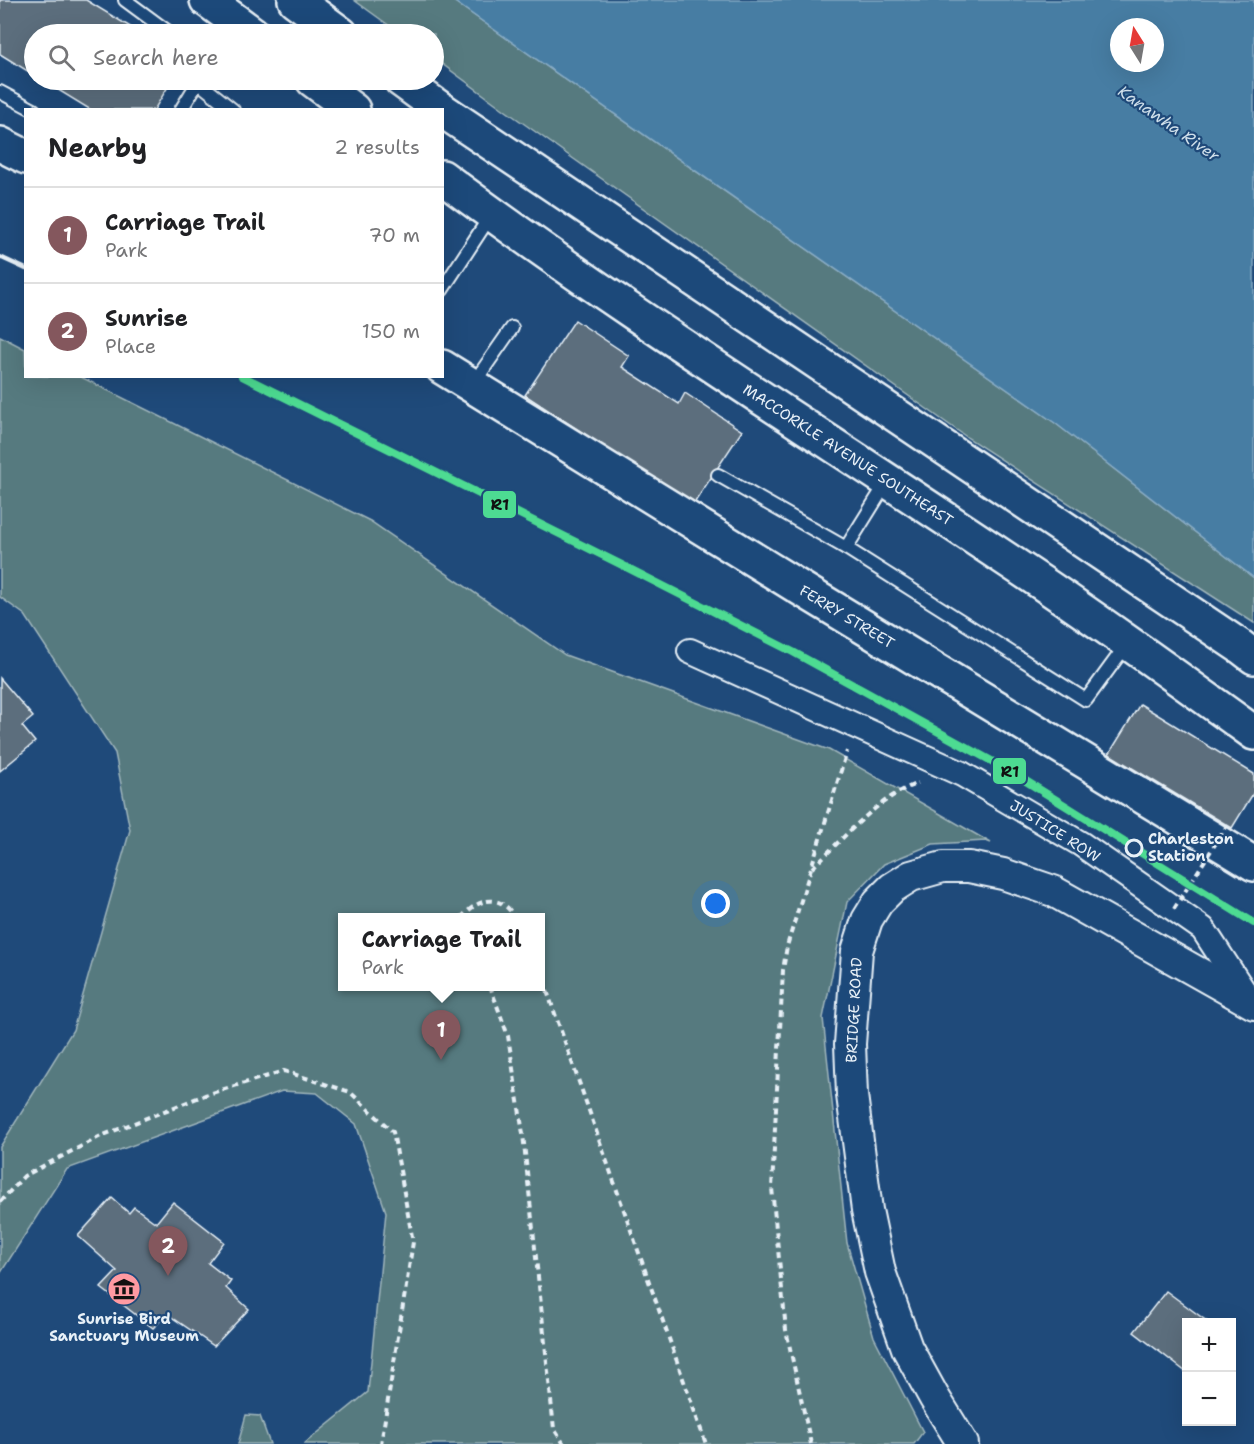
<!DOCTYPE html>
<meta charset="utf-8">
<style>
:root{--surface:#fff;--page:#f6f6f6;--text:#202124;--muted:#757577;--line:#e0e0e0;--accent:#84575d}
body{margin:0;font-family:"Shantell Sans",sans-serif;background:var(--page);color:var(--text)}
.controls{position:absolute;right:18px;bottom:18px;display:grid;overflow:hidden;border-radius:0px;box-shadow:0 6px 24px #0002}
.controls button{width:54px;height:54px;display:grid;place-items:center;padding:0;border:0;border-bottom:2px solid var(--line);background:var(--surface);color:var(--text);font:30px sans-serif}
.compass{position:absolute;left:1110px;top:18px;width:54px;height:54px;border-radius:50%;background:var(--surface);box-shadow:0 6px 24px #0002;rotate:349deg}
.you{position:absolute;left:716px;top:904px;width:21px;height:21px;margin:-15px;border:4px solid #fff;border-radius:50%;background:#1a73e8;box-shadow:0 0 0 9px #1a73e833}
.badge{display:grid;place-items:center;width:39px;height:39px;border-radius:50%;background:var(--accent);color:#fff;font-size:20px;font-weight:700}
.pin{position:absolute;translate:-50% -50px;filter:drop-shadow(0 2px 3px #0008)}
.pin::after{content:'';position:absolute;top:32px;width:21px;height:18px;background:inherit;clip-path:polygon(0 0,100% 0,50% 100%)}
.popup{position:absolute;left:338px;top:913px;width:207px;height:78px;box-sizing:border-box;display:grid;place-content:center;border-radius:0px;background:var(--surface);filter:drop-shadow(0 2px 4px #0005);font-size:20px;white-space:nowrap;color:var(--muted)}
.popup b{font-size:22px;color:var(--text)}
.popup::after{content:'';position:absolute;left:50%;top:100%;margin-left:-12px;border:12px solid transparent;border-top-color:var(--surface)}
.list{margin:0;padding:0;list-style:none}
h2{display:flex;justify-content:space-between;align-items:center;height:78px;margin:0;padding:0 24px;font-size:26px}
h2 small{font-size:20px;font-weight:400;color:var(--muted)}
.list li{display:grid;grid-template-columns:39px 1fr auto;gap:18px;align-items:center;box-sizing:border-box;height:96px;padding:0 24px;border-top:2px solid var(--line)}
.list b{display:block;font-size:22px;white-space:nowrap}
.list p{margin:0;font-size:20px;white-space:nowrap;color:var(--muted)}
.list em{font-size:20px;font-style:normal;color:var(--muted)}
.icon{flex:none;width:33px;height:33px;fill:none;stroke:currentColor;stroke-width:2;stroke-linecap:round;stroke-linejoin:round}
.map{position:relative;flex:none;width:1254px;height:1444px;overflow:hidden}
.search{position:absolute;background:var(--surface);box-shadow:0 6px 24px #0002;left:24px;top:24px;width:420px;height:66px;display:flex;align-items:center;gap:15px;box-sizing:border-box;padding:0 21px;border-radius:33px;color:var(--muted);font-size:22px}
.panel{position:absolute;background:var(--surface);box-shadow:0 6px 24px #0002;left:24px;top:108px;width:420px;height:270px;border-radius:0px}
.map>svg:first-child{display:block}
.green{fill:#577a7f;stroke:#a0b6bc;stroke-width:1.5;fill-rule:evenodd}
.water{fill:#467da3;stroke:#87abc5;stroke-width:1.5;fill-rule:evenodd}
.building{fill:#5c6e7d;stroke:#e8f1f8;stroke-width:1.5}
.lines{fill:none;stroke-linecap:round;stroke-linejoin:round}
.service-casing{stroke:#e8f1f8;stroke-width:16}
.minor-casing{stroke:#e8f1f8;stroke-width:28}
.tertiary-casing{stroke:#e8f1f8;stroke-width:34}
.primary-casing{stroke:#e8f1f8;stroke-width:38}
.path{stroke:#e8f1f8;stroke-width:4;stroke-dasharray:6 4.5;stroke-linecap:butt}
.service{stroke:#1f4a7a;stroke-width:12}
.minor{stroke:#1f4a7a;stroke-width:24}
.tertiary{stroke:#1f4a7a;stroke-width:30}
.primary{stroke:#1f4a7a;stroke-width:33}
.rail{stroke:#e8f1f8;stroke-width:4.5}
.path-bridge{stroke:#e8f1f8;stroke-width:4;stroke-dasharray:6 4.5;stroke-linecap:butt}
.rail-1-casing{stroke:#1f4a7a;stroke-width:12}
.rail-1{stroke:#4ddb92;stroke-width:8}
.stop-dot{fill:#1f4a7a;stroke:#e8f1f8;stroke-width:3}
.labels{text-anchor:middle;stroke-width:4.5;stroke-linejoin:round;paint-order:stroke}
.street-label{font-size:15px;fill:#e8f1f8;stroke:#1f4a7a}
.stop-label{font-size:15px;font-weight:bold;fill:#e8f1f8;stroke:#1f4a7a;text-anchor:start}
.poi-label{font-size:15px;font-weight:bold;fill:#e8f1f8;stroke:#1f4a7a}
.water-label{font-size:16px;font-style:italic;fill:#d0e0eb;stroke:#1f4a7a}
.line-badge{stroke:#1f4a7a;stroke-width:2}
.pale-badge-label{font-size:16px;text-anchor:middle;font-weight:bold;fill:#111}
</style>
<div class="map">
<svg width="1254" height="1444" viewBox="0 0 1254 1444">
<rect width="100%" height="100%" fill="#1f4a7a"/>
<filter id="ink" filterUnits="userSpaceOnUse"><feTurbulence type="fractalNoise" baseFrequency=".0167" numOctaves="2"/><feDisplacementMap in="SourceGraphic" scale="12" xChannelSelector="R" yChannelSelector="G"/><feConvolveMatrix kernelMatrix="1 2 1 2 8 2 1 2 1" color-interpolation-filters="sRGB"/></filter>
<g filter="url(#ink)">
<!-- green -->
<g class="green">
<path d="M354 0H452L1055 423 1254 578V623L968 438 506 111 434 58V34H401Z"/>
<path d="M0 336 25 349 26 376 81 377 370 521 565 655 829 750 991 843 986 841 933 844 884 864 847 902 823 1018 847 1243 874 1337 923 1432 914 1444H304L368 1392 386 1212 356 1124 317 1093 282 1091 67 1169 0 1274V1147L73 1030 130 830 115 753 25 615 0 597ZM342 918H540V986H342Z"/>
<path d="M246 1415 260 1416 270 1444H238Z"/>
</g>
<!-- water -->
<path class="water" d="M452 0H1254V578L1055 423ZM1119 27H1155V63H1119Z"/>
<!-- building -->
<g class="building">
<path d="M0 0H86L142 34H34V75L0 54Z"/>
<path d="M42 80H172L154 110H91Z"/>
<path d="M575 320 629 356 622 367 679 404 685 393 742 431 693 505 525 395Z"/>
<path d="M0 678 33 717 22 726 35 742 0 771Z"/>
<path d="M1140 704 1254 774V792L1232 828 1109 754Z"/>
<path d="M112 1198 129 1213 134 1207 156 1223 173 1202 224 1242 208 1263 231 1281 226 1288 249 1309 214 1346 167 1314 153 1328 101 1288 117 1271 78 1236Z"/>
<path d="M1166 1291 1208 1322H1186V1372L1134 1332Z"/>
</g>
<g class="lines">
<defs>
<g id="service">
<path d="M125 0 171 34"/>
<path d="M0 92 34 110"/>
<path d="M181 110 198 82 233 110"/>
<path d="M442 290 491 215"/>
<path d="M473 384 512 328"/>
<path d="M718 475 846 548 1086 700 1127 644"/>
<path d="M846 548 887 482"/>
</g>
<path id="minor" d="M690 651 962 774 1081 844 1203 929 1250 1001"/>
<path id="tertiary" d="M963 1444 934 1397 907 1348 880 1272 867 1210 852 1095 850 1044 857 951 867 920 878 902 892 888 911 876 943 867H969L1003 874 1053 891 1254 1004"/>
<g id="primary">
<path d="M207 0 253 34"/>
<path d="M295 0 341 34"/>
<path d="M313 80 353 110"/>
<path d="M401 80 442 110"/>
<path d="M442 110 1241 647 1254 657"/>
<path d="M0 144 26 157"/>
<path d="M442 177C623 312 815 431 1003 557 1088 613 1171 673 1254 733"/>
<path d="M442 367 800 588 1254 864"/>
</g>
</defs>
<!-- service casing -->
<use href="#service" class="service-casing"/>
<!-- minor casing -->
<use href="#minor" class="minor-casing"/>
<!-- tertiary casing -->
<use href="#tertiary" class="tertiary-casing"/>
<!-- primary casing -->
<use href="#primary" class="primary-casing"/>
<!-- path -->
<g class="path">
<path d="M812 868C844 838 876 799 918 783"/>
<path d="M461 918C478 898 501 892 515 918"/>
<path d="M540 971 706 1444"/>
<path d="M490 986 508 1036 523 1134 554 1429 564 1444"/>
<path d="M0 1202 24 1176 101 1136 205 1095 284 1071 350 1092 393 1132 413 1242 381 1444"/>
<path d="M811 1444 786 1330 772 1188 783 970 787 946 847 751"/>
</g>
<!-- service -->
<use href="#service" class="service"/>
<!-- minor -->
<use href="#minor" class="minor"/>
<!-- tertiary -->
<use href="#tertiary" class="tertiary"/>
<!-- primary -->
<use href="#primary" class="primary"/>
<!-- rail -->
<g class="rail">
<path d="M0 257 26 269"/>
<path d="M242 376 620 564 793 652 1008 770 1254 923"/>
</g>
<!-- path-bridge -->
<path class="path-bridge" d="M1174 909 1226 827"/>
<defs>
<path id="rail-1" d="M242 376 620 564 793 652 1008 770 1254 923"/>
</defs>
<!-- rail-1 casing -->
<use href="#rail-1" class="rail-1-casing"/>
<!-- rail-1 -->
<use href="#rail-1" class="rail-1"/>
</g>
</g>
<!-- icons -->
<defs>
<symbol id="museum-disc" viewBox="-11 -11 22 22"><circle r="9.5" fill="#ff9aa2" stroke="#1f4a7a"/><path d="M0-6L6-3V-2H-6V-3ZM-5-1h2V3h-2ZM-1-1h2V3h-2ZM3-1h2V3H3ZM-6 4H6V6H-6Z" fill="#111"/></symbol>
</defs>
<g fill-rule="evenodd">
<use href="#museum-disc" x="105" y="1270" width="38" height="38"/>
</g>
<!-- markers -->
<circle class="stop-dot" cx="1134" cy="848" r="8"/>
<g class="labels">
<!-- street labels -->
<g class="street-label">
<text transform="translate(848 455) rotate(33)" y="5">MACCORKLE AVENUE SOUTHEAST</text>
<text transform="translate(847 617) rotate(31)" y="5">FERRY STREET</text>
<text transform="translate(1055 831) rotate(32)" y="5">JUSTICE ROW</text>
<text transform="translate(854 1010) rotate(-87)" y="5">BRIDGE ROAD</text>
</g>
<!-- stop labels -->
<g class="stop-label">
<text x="1148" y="844">Charleston<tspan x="1148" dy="17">Station</tspan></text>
</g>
<!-- poi labels -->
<g class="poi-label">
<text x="124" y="1324">Sunrise Bird<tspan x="124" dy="17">Sanctuary Museum</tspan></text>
</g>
<!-- water labels -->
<g class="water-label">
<text transform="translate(1169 123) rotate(35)" y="6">Kanawha River</text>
</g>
</g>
<g class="line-badge">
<rect x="482" y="490" width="35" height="29" rx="6" fill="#4ddb92"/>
<rect x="992" y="757" width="35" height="28" rx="6" fill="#4ddb92"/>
</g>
<g class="pale-badge-label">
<text x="500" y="510">R1</text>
<text x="1010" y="777">R1</text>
</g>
</svg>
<div class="controls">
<button>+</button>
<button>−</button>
</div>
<svg class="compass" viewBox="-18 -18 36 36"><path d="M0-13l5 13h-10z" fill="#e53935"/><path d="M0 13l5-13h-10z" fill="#757577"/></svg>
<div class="you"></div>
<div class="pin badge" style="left:441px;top:1060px">1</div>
<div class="popup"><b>Carriage Trail</b>Park</div>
<div class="pin badge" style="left:168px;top:1276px">2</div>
<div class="search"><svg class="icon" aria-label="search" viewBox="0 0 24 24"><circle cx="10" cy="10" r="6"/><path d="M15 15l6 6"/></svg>Search here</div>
<section class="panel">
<h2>Nearby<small>2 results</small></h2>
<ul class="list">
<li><span class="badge">1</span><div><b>Carriage Trail</b><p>Park</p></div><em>70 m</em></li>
<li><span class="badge">2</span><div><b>Sunrise</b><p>Place</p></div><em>150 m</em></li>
</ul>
</section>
</div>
